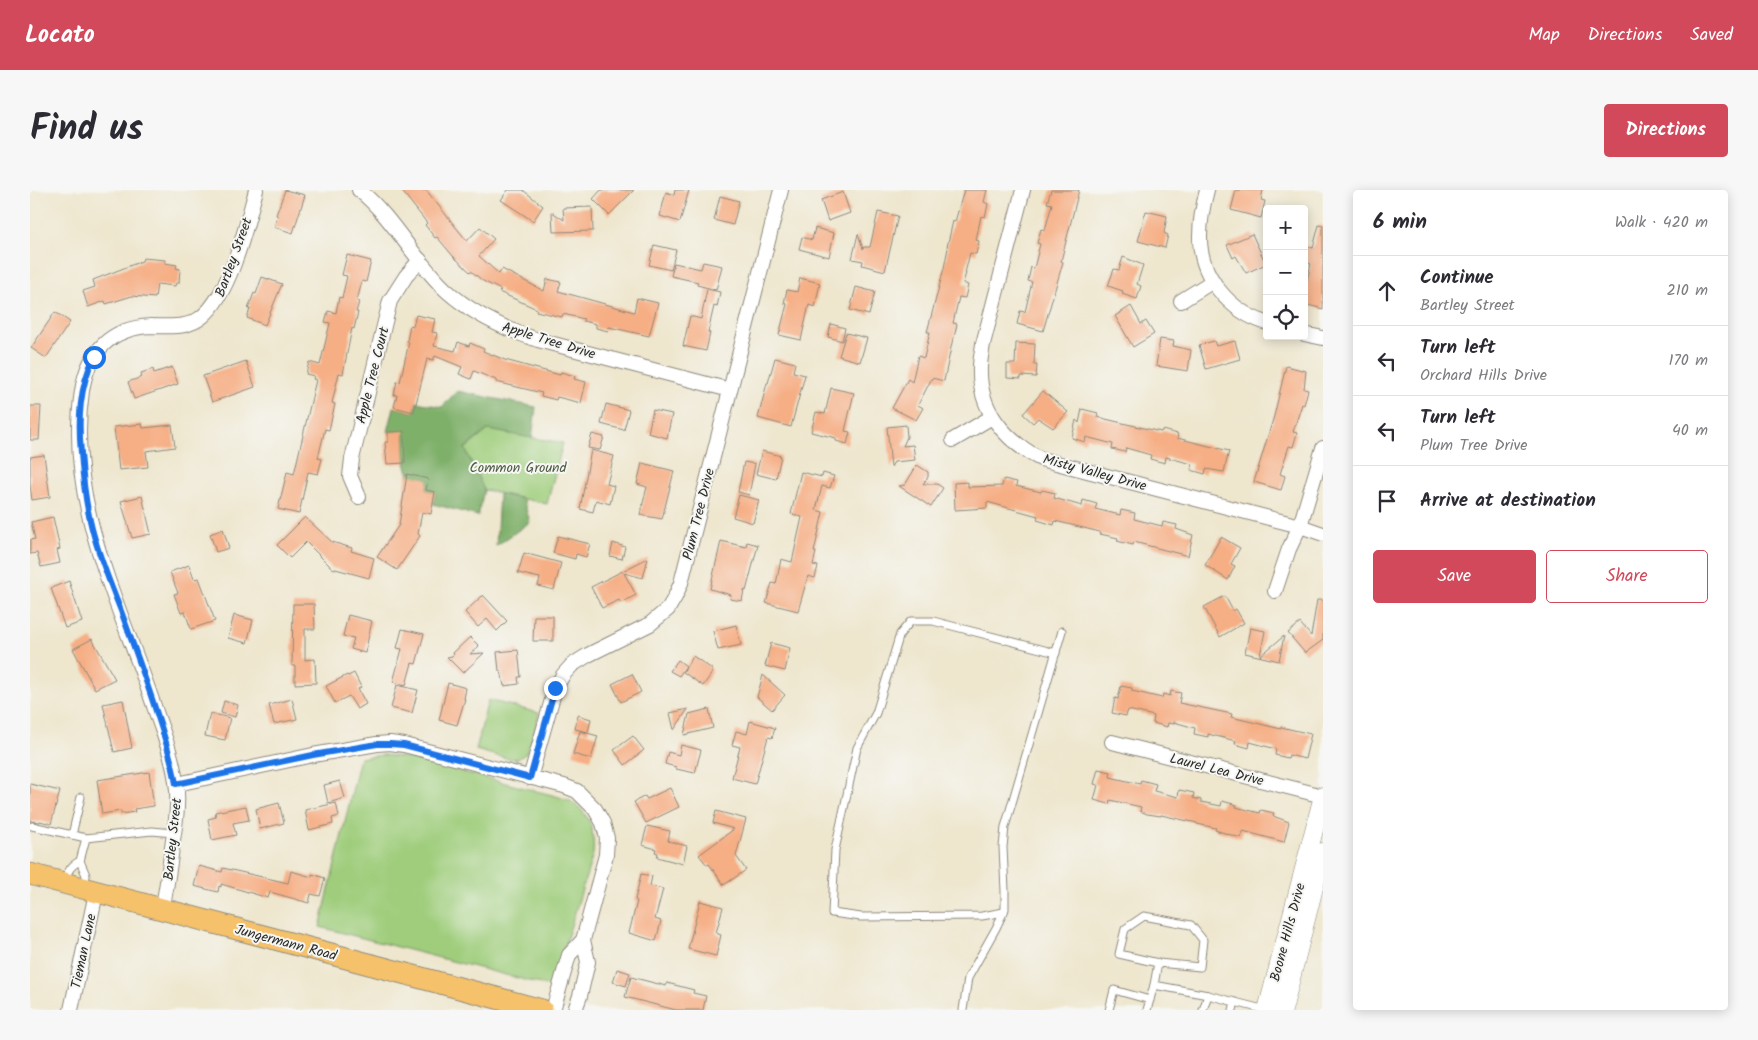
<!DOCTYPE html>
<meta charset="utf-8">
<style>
:root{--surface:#fff;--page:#f7f7f7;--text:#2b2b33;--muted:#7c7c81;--line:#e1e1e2;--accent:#d1495b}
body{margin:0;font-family:Kalam,sans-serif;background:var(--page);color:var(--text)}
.controls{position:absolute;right:15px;top:15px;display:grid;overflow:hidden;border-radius:5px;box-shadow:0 2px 12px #0003}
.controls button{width:45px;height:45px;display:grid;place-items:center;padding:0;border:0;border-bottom:1px solid var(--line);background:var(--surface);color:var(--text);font:25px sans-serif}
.stop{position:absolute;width:15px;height:15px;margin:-11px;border:4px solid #1a73e8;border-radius:50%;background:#fff}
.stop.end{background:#1a73e8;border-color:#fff;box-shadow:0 1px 5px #0008}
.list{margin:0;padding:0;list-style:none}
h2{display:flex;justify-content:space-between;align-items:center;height:65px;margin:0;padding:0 20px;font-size:21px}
h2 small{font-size:16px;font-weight:400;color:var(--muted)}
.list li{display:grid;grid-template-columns:32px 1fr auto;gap:15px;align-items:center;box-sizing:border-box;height:70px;padding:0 20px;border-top:1px solid var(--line)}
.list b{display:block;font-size:19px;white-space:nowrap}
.list p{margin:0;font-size:16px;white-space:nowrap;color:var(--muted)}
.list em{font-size:16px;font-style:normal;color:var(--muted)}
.actions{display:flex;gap:10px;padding:15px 20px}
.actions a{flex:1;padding:11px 0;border:1px solid var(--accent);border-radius:5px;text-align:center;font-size:18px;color:var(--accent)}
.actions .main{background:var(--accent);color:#fff}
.icon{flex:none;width:28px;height:28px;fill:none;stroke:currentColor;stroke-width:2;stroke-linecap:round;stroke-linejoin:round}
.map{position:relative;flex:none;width:1293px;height:820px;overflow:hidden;border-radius:5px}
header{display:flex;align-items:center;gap:30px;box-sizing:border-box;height:70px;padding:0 25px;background:var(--accent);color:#fff}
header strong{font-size:24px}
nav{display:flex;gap:28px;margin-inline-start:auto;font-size:18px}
.intro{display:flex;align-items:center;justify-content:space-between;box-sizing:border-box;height:120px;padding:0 30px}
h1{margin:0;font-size:35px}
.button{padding:12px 22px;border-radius:5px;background:var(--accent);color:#fff;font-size:18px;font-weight:700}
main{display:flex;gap:30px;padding:0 30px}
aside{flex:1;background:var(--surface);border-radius:5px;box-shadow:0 2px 12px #0003}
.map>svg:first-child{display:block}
.green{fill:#9fcd7b;stroke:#657c53}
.forest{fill:#7fb06b;stroke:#556e4b}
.building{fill:#f6ae84}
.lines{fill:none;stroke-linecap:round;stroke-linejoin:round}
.service-casing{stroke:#8c887c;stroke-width:9}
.minor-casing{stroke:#8c887c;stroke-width:16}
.tertiary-casing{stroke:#8c887c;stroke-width:19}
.primary-casing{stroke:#8c887c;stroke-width:23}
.service{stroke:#fff;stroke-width:7}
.minor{stroke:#fff;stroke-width:14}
.tertiary{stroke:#fff;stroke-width:18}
.primary{stroke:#f5c16b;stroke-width:21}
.route{stroke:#1a73e8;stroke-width:6}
.labels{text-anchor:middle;stroke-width:4;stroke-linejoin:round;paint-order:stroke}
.street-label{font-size:14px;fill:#2b2b2b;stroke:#f6f6f2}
.park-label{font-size:14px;fill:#4e5c43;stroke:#f6f6f2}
</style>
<header>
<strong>Locato</strong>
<nav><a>Map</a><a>Directions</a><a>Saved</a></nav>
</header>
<div class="intro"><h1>Find us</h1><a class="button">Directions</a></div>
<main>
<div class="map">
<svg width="1293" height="820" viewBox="0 0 1293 820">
<rect width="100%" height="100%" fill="#f6f6f2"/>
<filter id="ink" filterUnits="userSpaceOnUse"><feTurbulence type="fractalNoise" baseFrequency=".02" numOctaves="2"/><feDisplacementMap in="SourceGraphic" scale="10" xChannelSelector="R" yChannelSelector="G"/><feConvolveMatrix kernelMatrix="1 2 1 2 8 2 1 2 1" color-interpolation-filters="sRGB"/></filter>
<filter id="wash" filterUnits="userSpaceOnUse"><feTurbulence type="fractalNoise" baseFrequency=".0096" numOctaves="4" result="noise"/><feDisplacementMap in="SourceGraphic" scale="20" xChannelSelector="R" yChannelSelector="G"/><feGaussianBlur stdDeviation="1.12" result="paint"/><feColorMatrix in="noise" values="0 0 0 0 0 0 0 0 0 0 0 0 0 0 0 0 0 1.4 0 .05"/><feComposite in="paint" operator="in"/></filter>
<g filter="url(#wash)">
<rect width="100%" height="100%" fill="#eee6cd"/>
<!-- green -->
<g class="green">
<path d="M458 240 533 253 517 314 454 300 435 259Z"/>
<path d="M458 510 509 523C495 575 498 575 446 560Z"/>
<path d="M353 565 378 568 526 606C532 608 540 610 545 614 561 626 565 645 563 664L522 797 290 737 330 568Z"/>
</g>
<!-- forest -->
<g class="forest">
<path d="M427 201 506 217 502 248 458 240 435 258 454 300 448 326 403 314 405 302 396 300 398 289 379 285 375 273 374 242H358L364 217 384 222 387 212 412 217Z"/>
<path d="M469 304 493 309 500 332 466 356Z"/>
</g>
<g id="blocks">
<!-- building -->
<g class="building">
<path d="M255 0 275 5 263 43 244 37 248 26 246 25Z"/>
<path d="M371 0H396L437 51 450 37 464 49 449 66 469 84 472 79 514 101 517 89 531 92 528 101 604 122 607 108 628 113 619 146 579 137 578 141 566 138V134L553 131 554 129 533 124 532 127 506 121 507 119 469 102 471 100 453 91 441 81 440 82 423 66 407 47 405 48 395 35 397 33Z"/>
<path d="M478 0H493L513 16 503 31 471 10Z"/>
<path d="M571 0H604L579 25 563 9Z"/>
<path d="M645 0H659L650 32 630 26 636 2 644 5Z"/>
<path d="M934 0H957L954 12 958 14 955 27 951 26 946 50 949 51 946 64 940 63 935 83H936L933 93 938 95 935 108 929 107 923 133 927 134 924 148H923L914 191 902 188 888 215 893 218 886 230 862 218 878 189 882 192 888 166 894 168 900 142H897L914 78 918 58 917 57 923 31 925 32Z"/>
<path d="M1021 0H1049L1031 71 1033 72 1013 141 987 134 990 121 995 122 1002 92 998 91 1001 77 1004 78 1010 54 1007 53 1011 39 1015 40 1022 14 1017 13Z"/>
<path d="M1206 0H1233L1231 10 1235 11 1231 28 1201 20Z"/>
<path d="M813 2 820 23 798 31 791 10Z"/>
<path d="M690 6 709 11 703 35 684 30Z"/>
<path d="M562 17 563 41 523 42 522 22 534 30 533 18Z"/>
<path d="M1116 21 1137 26 1134 43 1138 45 1135 58 1108 51Z"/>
<path d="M848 22 868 26 855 81 832 75 833 71 822 69 828 44 833 59 834 57H840Z"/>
<path d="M1289 35 1293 36V119L1274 114V103L1281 74 1274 72V55L1283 58Z"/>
<path d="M785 38 804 43 799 67 769 59 772 47 782 50Z"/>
<path d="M1222 44 1236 74 1216 83 1206 66 1203 68 1197 55Z"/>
<path d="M624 55 646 60 641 80 619 75Z"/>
<path d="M317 65 341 71 336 92 332 91 327 111 329 112 326 122H328L324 139 322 138 313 184 309 183 302 213 305 214 299 240 295 239 288 268 292 269 288 284 278 282 269 324 248 319 257 282 264 284 286 190 283 189 284 186 276 184 279 172 290 175 300 133 295 132 298 121 306 123 309 107 312 108 317 86 312 85Z"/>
<path d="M1093 67 1113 75 1107 94 1111 96 1107 109 1092 104 1093 101 1078 96 1084 79 1089 80Z"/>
<path d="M113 68 135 70V73L147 75 146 78 150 79 149 93H146L145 96 127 94 125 108 102 106 76 114 75 111 58 117 53 101 65 97 63 90 112 71Z"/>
<path d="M673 72 692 76 686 100 667 95 668 92 641 86 644 73 671 79Z"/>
<path d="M232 87 252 94 235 135 217 128 220 119H218L224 103 226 104Z"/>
<path d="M770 88 790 93 785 117 779 115 771 150 749 145 757 114 754 113 757 100 767 102Z"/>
<path d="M826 97 845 102 839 125 820 120Z"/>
<path d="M677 99 690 102 687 117 684 116 678 142 680 143 676 161 653 156 660 126 671 129Z"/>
<path d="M1101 116 1111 134 1116 131 1124 144 1103 157 1085 126Z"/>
<path d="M25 122 40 132 16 168 1 158Z"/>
<path d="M386 125 405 129 402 142 407 143 404 156 425 161 428 152 439 156 440 153 454 159 453 161 475 170 530 185 531 182 545 186 544 189 556 192 551 213 527 207 526 210 511 206 512 203 466 192V190L444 181 441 189 429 184 432 177 405 166 403 170 397 169 384 222 364 217 367 205H364L367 191 370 192 379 152 377 151 380 135 383 136Z"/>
<path d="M801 134 815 138 812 151 798 147Z"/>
<path d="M816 143 837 148 830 172 809 166Z"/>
<path d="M1130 149 1144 151 1143 156 1161 160 1158 181 1126 176Z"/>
<path d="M1184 151 1186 156 1205 151 1210 169 1176 179 1169 155Z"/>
<path d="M986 153 1005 154 1004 175H1007L1006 187 991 186V189L977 188V174H985Z"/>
<path d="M745 168 765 173 763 182 775 185 761 237 728 228 737 193H738Z"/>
<path d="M216 171 225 197 182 212 173 186Z"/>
<path d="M1256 176 1276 181 1274 199 1278 200 1274 215 1272 214 1263 242 1267 243 1263 257 1259 256 1250 284 1255 286 1251 300 1224 292 1244 226Z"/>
<path d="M142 177 148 194 104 209 98 192 112 187 111 183 123 179 124 183Z"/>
<path d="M801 198 824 203 815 241 820 242 817 254 806 251V248L781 242 786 222 795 224Z"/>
<path d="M1013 201 1038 222 1023 238 1008 228 1003 233 993 224Z"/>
<path d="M576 214 599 220 594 240 571 234Z"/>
<path d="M0 216H11L9 250H0Z"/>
<path d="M1052 219 1068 223 1067 227 1131 242 1132 240 1148 244 1147 248 1199 261 1194 282 1176 279 1175 284 1161 280 1162 274 1136 267 1135 273 1120 269 1121 265 1096 258 1095 262 1082 259 1083 254 1056 247 1055 252 1042 248 1046 230 1049 233Z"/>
<path d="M623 220 642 224 637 248 618 243Z"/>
<path d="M112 234 113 238 142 235 145 257 116 261 118 277 89 280 84 237Z"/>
<path d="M876 235 877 247 873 256 883 255 885 270 864 272 861 277 857 237Z"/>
<path d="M374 241 375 273 357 274 355 252H358V242Z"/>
<path d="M562 244 574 247 570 260 558 258Z"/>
<path d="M561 260 584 266 577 294 584 296 580 314 566 310 563 322 550 319Z"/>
<path d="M732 261 751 266 746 289 726 284Z"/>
<path d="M14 265 20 307 2 310 0 295V267Z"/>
<path d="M714 272 725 274 719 305 708 302Z"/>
<path d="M612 273 644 281 632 329 610 325 617 297 607 294Z"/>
<path d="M887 275 898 282V287L893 294H907L913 298 901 317 869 296 875 295Z"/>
<path d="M771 282 792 287 793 283 804 286 800 298 792 296 786 320 793 322 784 362H786L783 375 788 376 785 388 778 386 768 421 736 413 742 393 746 394 751 369 762 372 772 327 761 324Z"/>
<path d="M377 284 398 289 396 300 405 302 401 324 392 322 388 344 390 346 367 380 347 367 369 335Z"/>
<path d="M974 289 987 292 986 296 1011 302 1012 300 1025 303 1024 308 1052 316 1053 310 1067 314 1065 319 1090 325 1091 320 1105 323 1104 329 1132 336 1133 332 1147 335 1146 339 1163 345 1158 366 1104 352 1103 355 1087 351 1088 348 1070 344V342L1025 331 1024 335 1007 330 1008 326 957 312V318L925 320 924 293 938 292V297L972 296Z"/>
<path d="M709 305 729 310 723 333 703 327Z"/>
<path d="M112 306 121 344 102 348 91 311Z"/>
<path d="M23 327 30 359 27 360 30 373 11 377 7 363 0 364V350L5 349 1 332Z"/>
<path d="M275 327 302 352 322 358 321 361 344 368 339 388 302 378 276 352 260 368 247 355Z"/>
<path d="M193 339 199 358 186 362 180 344Z"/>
<path d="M528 346 560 354 556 367 546 364 545 369 523 363Z"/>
<path d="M1191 347 1210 358 1201 374 1205 376 1198 390 1175 375Z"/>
<path d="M691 351 716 357 717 352 728 355 716 401 714 400 712 411 700 409 701 405 680 399Z"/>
<path d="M583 353 595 357 592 369 580 366Z"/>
<path d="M494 363 531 373 524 400 508 396 510 388 488 383Z"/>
<path d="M618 368 613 388 594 383 606 405 591 413 589 410 572 418 561 397Z"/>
<path d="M159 375 164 389 169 388 185 431 161 439 155 422 151 423 144 404 148 403 140 382Z"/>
<path d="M39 391 52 432 35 438 21 398Z"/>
<path d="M453 405 477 431 467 441 457 429 448 437 435 422Z"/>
<path d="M1195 406 1203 421 1206 419 1214 433 1190 447 1174 417Z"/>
<path d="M1287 410H1293V450L1275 463 1258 443 1270 433 1281 446Z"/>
<path d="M263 414H284L285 439H275V470L285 469 286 493 265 494V476H262Z"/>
<path d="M204 425 223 430 217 453 198 448Z"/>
<path d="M318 425 342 431 335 463 321 459 324 448 313 446Z"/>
<path d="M504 426H523V451H503Z"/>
<path d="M706 435 711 455 688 460 683 441Z"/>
<path d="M1220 438 1235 441 1230 466 1254 446 1249 471 1215 463Z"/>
<path d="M372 439 394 444 386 474 382 473 376 495 363 492 372 459 367 458Z"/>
<path d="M440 447 449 456 440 464 454 463 433 483 417 467 422 466 424 464 423 463Z"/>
<path d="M62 449 85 489 65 499 43 459Z"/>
<path d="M741 453 760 458 755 481 735 476Z"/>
<path d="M488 460 491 487H488L489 494 474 496 471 481H469L467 462Z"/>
<path d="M663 466 682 479V483L673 496 653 482Z"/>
<path d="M648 470 656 476 649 486 640 481Z"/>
<path d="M324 483 331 497 328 499 336 514 327 519 319 506 305 513 296 496 317 485 318 486Z"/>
<path d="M602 484 611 502 591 512 582 494Z"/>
<path d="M733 485 755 505 742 520 727 507Z"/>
<path d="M418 493 436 498 434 509H435L427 535 409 530Z"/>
<path d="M367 495 388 500 382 523 361 518Z"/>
<path d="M1091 496 1102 498V501L1132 508 1133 504 1140 506 1141 501 1151 503 1149 513 1202 524 1201 527 1251 539V537L1281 544 1275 569 1259 565 1258 568 1245 565 1246 559 1220 552 1219 558 1205 554 1206 551 1178 544V547L1164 544 1165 538 1144 532V534L1138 533 1137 537 1123 533 1124 526 1098 520 1096 526 1082 523 1085 508 1088 509Z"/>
<path d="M262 509 267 529 244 534 239 515Z"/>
<path d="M93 510 102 558 84 562 73 514Z"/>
<path d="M194 511 208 515 205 527 191 523Z"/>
<path d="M658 519 644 540 640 523Z"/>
<path d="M679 519 683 538 654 545 659 524Z"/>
<path d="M180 523 200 528 195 550 175 546Z"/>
<path d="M548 525 561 529 558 542 545 539Z"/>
<path d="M720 531 745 538 742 548 738 547 725 594 702 588 710 557 702 555 706 541 717 544Z"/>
<path d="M550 541 568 546 561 569 543 564Z"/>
<path d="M603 546 614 560 595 575 584 560Z"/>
<path d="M651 555 671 560 665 583 646 579V577L635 574 638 562 649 565Z"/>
<path d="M1068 579 1081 582 1080 587 1110 594 1111 590 1126 594 1124 601 1148 607 1149 600 1164 603 1163 608 1171 610V612L1191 616 1192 611 1207 615 1206 617 1230 623 1231 620 1244 623 1243 626 1259 632 1254 652 1213 641 1211 648 1185 640 1186 638 1167 634V633L1131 625V626L1117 624 1110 621 1111 617 1080 610 1079 614 1064 610 1068 595 1064 594Z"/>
<path d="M119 582 124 616 104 619 105 622 91 624V621L72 624 67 590Z"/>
<path d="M310 591 315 608 298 613 294 595Z"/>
<path d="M0 594 30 601 21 634 10 631V632L0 631Z"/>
<path d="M640 598 649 617 616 633 604 612 615 606 617 609Z"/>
<path d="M249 613 254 633 230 639 226 619Z"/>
<path d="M306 613 309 626 302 628 303 634 279 640 275 620Z"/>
<path d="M216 616 219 630 203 633 206 645 182 650 178 629 186 627 185 622Z"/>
<path d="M686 621 716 629 706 666 716 680 694 695 679 674 677 675 669 665 704 639 683 633Z"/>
<path d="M617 636 640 641 638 651 657 656 653 674 627 667 628 663 625 662 626 659 612 655Z"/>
<path d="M169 676 192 682 193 678 258 693 261 681 282 687V684L295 688 290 706 281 704 279 713 240 702 238 708 191 694V697L189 696 188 702 164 696Z"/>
<path d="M611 684 622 686 620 696 633 699 625 729 631 731 626 751 599 743 607 711 605 710Z"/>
<path d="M670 711 693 717 686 743 691 745 686 766 658 759Z"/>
<path d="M587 779 600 783 596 796 583 792Z"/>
<path d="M601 787 636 796 637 793 664 800 663 803 676 806 673 820H646L595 807Z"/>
</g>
</g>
</g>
<g filter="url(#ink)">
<use href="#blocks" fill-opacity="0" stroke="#8c887c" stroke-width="1"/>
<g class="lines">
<defs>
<g id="service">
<path d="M2 636 56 648"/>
<path d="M42 645 51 607"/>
<path d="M35 691C38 681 40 676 50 671"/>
<path d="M55 697 56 685 50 671 56 648 122 641 144 643"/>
<path d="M974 722 952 726 831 727 802 723 805 660 827 558 846 523 870 444 881 431H903L1026 463"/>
<path d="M1128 773 1089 764 1095 739 1114 726 1161 735 1173 750 1170 777 1128 773 1124 795 1178 805"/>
<path d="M933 820 938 788 966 738 975 719V701L973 657 975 637 1032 441"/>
<path d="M1079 820 1084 800 1120 810"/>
<path d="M1117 820 1124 795"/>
<path d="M1173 820 1178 805 1205 812"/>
<path d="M1203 820 1205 812 1236 820"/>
</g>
<g id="minor">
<path d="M329 0C364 28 384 71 417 101 444 125 474 139 508 150L700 200"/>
<path d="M993 0 953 154C952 162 950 170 950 177 948 219 975 251 1011 269L1270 336 1293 344"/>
<path d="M1177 0C1173 15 1170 31 1170 46 1169 86 1200 122 1237 133"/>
<path d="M1151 111 1183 91"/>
<path d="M1274 144 1293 148"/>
<path d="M923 250 962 227"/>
<path d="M329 307 320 286 322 269 360 111 376 86 390 70"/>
<path d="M1245 401 1259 359 1270 336 1293 258"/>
<path d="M1082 552 1293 606"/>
<path d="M500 588 525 499 533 485 542 475 558 465 620 434 638 419 645 407 651 393 751 0"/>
<path d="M147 594 283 565 347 554 360 553 374 555 534 596 547 601 565 619 573 633 577 648 576 665 553 750 539 765 523 820"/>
<path d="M132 720C137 697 140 673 143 650 146 631 149 611 146 592 143 567 133 543 125 519 91 416 35 312 52 201 58 161 81 138 121 136 140 136 158 139 173 126 201 102 216 36 226 0"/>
<path d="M41 820 66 703"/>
<path d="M545 820 550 806 558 772 553 750"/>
</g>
<g id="tertiary">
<path d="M1237 820 1293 606"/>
<path d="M1253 820 1293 662"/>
</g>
<path id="primary" d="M0 684 512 820"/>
</defs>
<!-- service casing -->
<use href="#service" class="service-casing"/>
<!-- minor casing -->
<use href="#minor" class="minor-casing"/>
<!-- tertiary casing -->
<use href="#tertiary" class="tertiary-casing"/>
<!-- primary casing -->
<use href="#primary" class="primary-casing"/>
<!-- service -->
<use href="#service" class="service"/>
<!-- minor -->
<use href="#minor" class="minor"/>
<!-- tertiary -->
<use href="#tertiary" class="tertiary"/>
<!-- primary -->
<use href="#primary" class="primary"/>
</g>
</g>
<g class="lines" filter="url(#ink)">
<!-- route -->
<path class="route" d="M64 167C49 198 48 230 51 263 53 291 56 319 64 346 71 371 81 396 91 421 103 454 115 487 126 521 134 545 142 569 146 594L283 565 347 554H360L374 555 500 588 525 498"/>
</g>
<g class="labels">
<!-- street labels -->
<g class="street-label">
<text transform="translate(203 67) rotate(-70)" y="5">Bartley Street</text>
<text transform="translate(519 150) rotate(17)" y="5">Apple Tree Drive</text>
<text transform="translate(342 185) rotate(-76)" y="5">Apple Tree Court</text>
<text transform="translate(1065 282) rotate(15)" y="5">Misty Valley Drive</text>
<text transform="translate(668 324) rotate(-76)" y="5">Plum Tree Drive</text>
<text transform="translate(1187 579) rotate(14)" y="5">Laurel Lea Drive</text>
<text transform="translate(142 649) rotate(-84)" y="5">Bartley Street</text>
<text transform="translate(1257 742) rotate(-75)" y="5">Boone Hills Drive</text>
<text transform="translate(256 752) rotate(15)" y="5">Jungermann Road</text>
<text transform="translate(53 761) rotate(-78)" y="5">Tieman Lane</text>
</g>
<!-- park labels -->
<g class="park-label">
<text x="488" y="282">Common Ground</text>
</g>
</g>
</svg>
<div class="controls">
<button>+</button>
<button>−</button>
<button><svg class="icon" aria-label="locate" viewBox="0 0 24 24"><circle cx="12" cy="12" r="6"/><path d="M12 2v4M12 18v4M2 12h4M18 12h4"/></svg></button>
</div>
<div class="stop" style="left:64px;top:167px"></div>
<div class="stop end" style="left:525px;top:498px"></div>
</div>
<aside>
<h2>6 min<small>Walk · 420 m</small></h2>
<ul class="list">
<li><svg class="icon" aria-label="ahead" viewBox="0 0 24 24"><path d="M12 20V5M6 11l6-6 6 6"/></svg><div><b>Continue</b><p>Bartley Street</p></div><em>210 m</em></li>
<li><svg class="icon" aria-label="left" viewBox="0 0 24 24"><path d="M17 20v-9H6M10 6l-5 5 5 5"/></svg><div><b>Turn left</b><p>Orchard Hills Drive</p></div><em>170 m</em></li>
<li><svg class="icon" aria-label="left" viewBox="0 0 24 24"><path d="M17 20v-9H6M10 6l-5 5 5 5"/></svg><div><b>Turn left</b><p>Plum Tree Drive</p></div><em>40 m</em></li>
<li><svg class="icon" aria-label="arrive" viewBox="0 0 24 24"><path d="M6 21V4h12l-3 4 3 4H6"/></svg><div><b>Arrive at destination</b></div></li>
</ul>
<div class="actions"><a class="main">Save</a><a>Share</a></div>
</aside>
</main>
